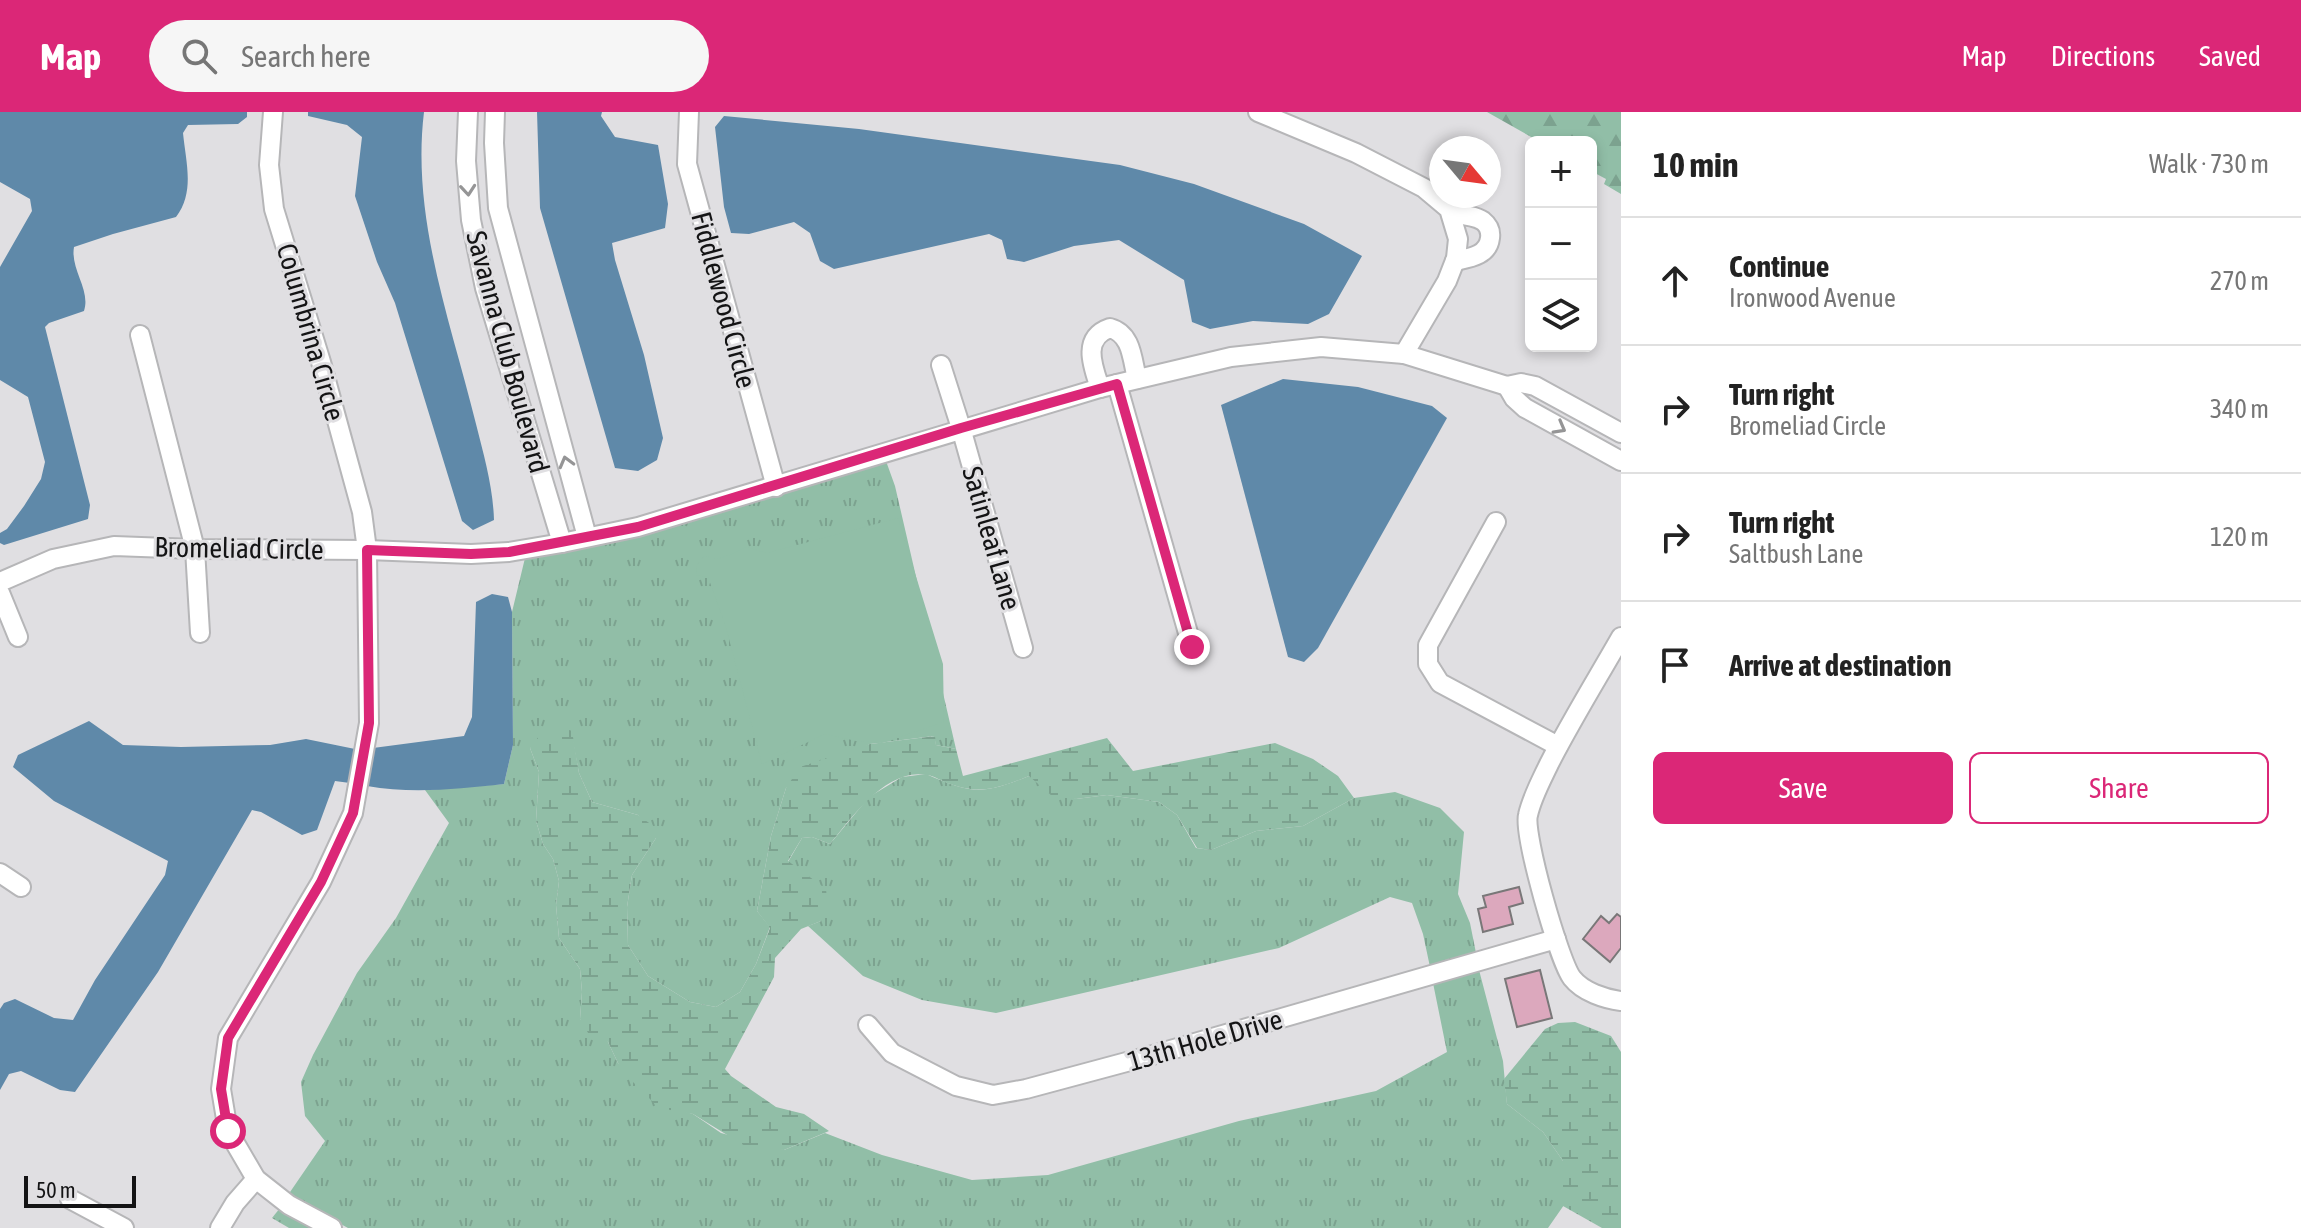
<!DOCTYPE html>
<meta charset="utf-8">
<style>
:root{--surface:#fff;--page:#f6f6f6;--text:#222;--muted:#767676;--line:#e0e0e0;--accent:#db2777}
body{margin:0;font-family:"Asap Condensed",sans-serif;background:var(--page);color:var(--text)}
.controls{position:absolute;right:24px;top:24px;display:grid;overflow:hidden;border-radius:12px;box-shadow:0 4px 12px #0003}
.controls button{width:72px;height:72px;display:grid;place-items:center;padding:0;border:0;border-bottom:2px solid var(--line);background:var(--surface);color:var(--text);font:40px sans-serif}
.compass{position:absolute;left:1429px;top:24px;width:72px;height:72px;border-radius:50%;background:var(--surface);box-shadow:0 4px 12px #0003;rotate:119deg}
.scale{position:absolute;left:24px;bottom:20px;width:112px;box-sizing:border-box;padding-left:8px;border:4px solid #141415;border-top:0;font-size:22px;line-height:28px;white-space:nowrap;color:#141415;-webkit-text-stroke:6px #e0dfe2;paint-order:stroke}
.stop{position:absolute;width:24px;height:24px;margin:-18px;border:6px solid #db2777;border-radius:50%;background:#fff}
.stop.end{background:#db2777;border-color:#fff;box-shadow:0 2px 8px #0008}
.list{margin:0;padding:0;list-style:none}
h2{display:flex;justify-content:space-between;align-items:center;height:104px;margin:0;padding:0 32px;font-size:34px}
h2 small{font-size:26px;font-weight:400;color:var(--muted)}
.list li{display:grid;grid-template-columns:52px 1fr auto;gap:24px;align-items:center;box-sizing:border-box;height:128px;padding:0 32px;border-top:2px solid var(--line)}
.list b{display:block;font-size:30px;white-space:nowrap}
.list p{margin:0;font-size:26px;white-space:nowrap;color:var(--muted)}
.list em{font-size:26px;font-style:normal;color:var(--muted)}
.actions{display:flex;gap:16px;padding:24px 32px}
.actions a{flex:1;padding:18px 0;border:2px solid var(--accent);border-radius:12px;text-align:center;font-size:28px;color:var(--accent)}
.actions .main{background:var(--accent);color:#fff}
.icon{flex:none;width:44px;height:44px;fill:none;stroke:currentColor;stroke-width:2;stroke-linecap:round;stroke-linejoin:round}
.map{position:relative;flex:none;width:1621px;height:1116px;overflow:hidden}
header{display:flex;align-items:center;gap:48px;box-sizing:border-box;height:112px;padding:0 40px;background:var(--accent);color:#fff}
header strong{font-size:38px}
nav{display:flex;gap:44px;margin-inline-start:auto;font-size:28px}
.search{width:560px;height:72px;background:var(--page);display:flex;align-items:center;gap:20px;box-sizing:border-box;padding:0 28px;border-radius:44px;color:var(--muted);font-size:30px}
main{display:flex}
aside{flex:1;background:var(--surface)}
.map>svg:first-child{display:block}
.grass{fill:url(#grass-tufts)}
.forest{fill:url(#forest-firs)}
.wetland{fill:url(#wetland-marsh)}
.pitch{fill:#91bea7}
.water{fill:#5f89a9}
.building{fill:#dca8bd;stroke:#797778;stroke-width:2}
.lines{fill:none;stroke-linecap:round;stroke-linejoin:round}
.minor-casing{stroke:#b6b6b8;stroke-width:22}
.minor{stroke:#fff;stroke-width:18}
.oneway{stroke:#959596}
.route{stroke:#db2777;stroke-width:10}
.labels{text-anchor:middle;stroke-width:6;stroke-linejoin:round;paint-order:stroke}
.street-label{font-size:28px;fill:#141415;stroke:#e0dfe2}
</style>
<header>
<strong>Map</strong>
<div class="search"><svg class="icon" aria-label="search" viewBox="0 0 24 24"><circle cx="10" cy="10" r="6"/><path d="M15 15l6 6"/></svg>Search here</div>
<nav><a>Map</a><a>Directions</a><a>Saved</a></nav>
</header>
<main>
<div class="map">
<svg width="1621" height="1116" viewBox="0 0 1621 1116">
<defs>
<pattern id="grass-tufts" width="24" height="20" patternUnits="userSpaceOnUse" patternTransform="scale(2)"><rect width="24" height="20" fill="#91bea7"/><path d="M3 7l-1-3M5 7V3M7 7l1-3M15 17l-1-3M17 17v-4M19 17l1-3" fill="none" stroke="#7ca28f"/></pattern>
<pattern id="forest-firs" width="22" height="20" patternUnits="userSpaceOnUse" patternTransform="scale(2)"><rect width="22" height="20" fill="#91bea7"/><path d="M5 1l3.5 6h-7zM16 11l3.5 6h-7z" fill="#7ca28f"/></pattern>
<pattern id="wetland-marsh" width="20" height="14" patternUnits="userSpaceOnUse" patternTransform="scale(2)"><rect width="20" height="14" fill="#91bea7"/><path d="M1 5h8M5 5V1M11 12h8M15 12V8" fill="none" stroke="#7ca28f"/></pattern>
</defs>
<rect width="100%" height="100%" fill="#e0dfe2"/>
<!-- grass -->
<g class="grass">
<path d="M886 349 895 374 956 637 936 633 934 624 870 632 786 676 771 724 757 799 770 815 756 852 740 880 716 895 690 890 648 864 628 833 627 795 632 763 656 726 638 703 592 690 579 661 571 619 530 636 539 660 536 709 543 732 553 747 559 769 556 793 559 826 580 857 582 880 580 907 608 930 618 951 683 999 693 1002 721 1021 784 1038 825 1021 882 1043 972 1068 1048 1063 1239 1009 1376 979 1447 940 1433 871 1479 858 1503 949 1507 992 1543 1020 1563 1049 1564 1093 1548 1116H348L288 1083 325 1029 305 1004 301 970 313 943 357 861 396 806 449 711 425 678 504 672 513 633 512 500 525 446 641 423 786 381Z"/>
<path d="M926 662C972 682 982 683 1029 664L1076 687 1107 683 1159 690 1177 703 1196 736 1211 738 1256 719 1303 714 1354 686 1395 680 1440 696 1464 720 1458 782 1470 811 1476 841 1430 855 1423 822 1412 791 1390 785 1279 836 996 901 922 888 863 864 808 814 821 809 788 750 802 726 812 725 830 732 869 685 902 665Z"/>
<path d="M280 1096 314 1116H289L272 1106Z"/>
</g>
<!-- forest -->
<path class="forest" d="M1487 0H1621V82L1604 72 1606 67 1591 59V30H1540Z"/>
<!-- wetland -->
<g class="wetland">
<path d="M558 614 572 619 579 661 592 690 638 703 656 716V726L632 763 627 795 628 833 648 864 690 890 716 895 740 880 756 852 770 816 757 799 771 724 786 676 800 655 870 632 935 624 936 633 956 637 963 664 1107 626 1133 659 1275 631 1313 647 1338 664 1354 686 1303 714 1256 719 1211 738 1197 736 1177 703 1159 690 1107 683 1076 687 1052 684 1029 664C999 676 982 683 950 672 943 670 935 664 927 663 887 655 851 706 830 732L812 725 802 726 788 749 826 777 828 797 821 809 801 817 775 846 774 865 725 957 731 964 776 995 804 1002 829 1019 784 1038 750 1037 693 1002 659 996 629 966 618 951 608 930 591 926 580 907 582 880 580 857 559 826 556 793 559 769 553 747 543 732 536 709 539 660 530 636 543 619Z"/>
<path d="M1575 910 1611 924 1621 940V1116H1602L1563 1094V1049L1543 1020 1507 992 1504 967 1545 917 1558 911Z"/>
</g>
<!-- pitch -->
<path class="pitch" d="M898 406 943 552 944 610 882 631 856 629 825 622 762 652 725 512 708 465 696 463 697 453 704 444 717 447 730 443 746 435 767 441Z"/>
<!-- water -->
<g class="water">
<path d="M0 0H247V5L238 12 188 13 183 21C186 51 195 80 176 105L113 122 74 135C70 157 91 178 84 199L49 211 45 215 90 393 88 407 4 433 0 431V421L7 417 24 394 41 367 45 350 28 285 0 268V155L32 99 30 87 0 70Z"/>
<path d="M308 0H424C411 107 451 210 476 312 484 344 493 375 494 408L473 418 462 409 395 191 377 150 355 84 362 25 347 13 308 4Z"/>
<path d="M537 0H602L601 4 615 25 658 33 668 92 665 116 612 131 615 148 644 243 663 326 657 348 638 359 615 356 540 96Z"/>
<path d="M724 4 859 17 1120 53 1194 72 1304 112 1362 144 1329 202 1308 212 1253 209 1210 217 1192 210 1184 168 1119 128 1074 134 1024 150 1007 147 1002 128 989 122 834 157 820 149 810 121 794 110 749 122 731 121 724 95 715 15Z"/>
<path d="M1283 267 1358 275 1432 294 1447 306 1318 536 1304 550 1288 545 1221 293Z"/>
<path d="M492 482 508 485 512 500 513 633 504 672C458 677 412 682 367 674L373 636 464 624 472 605 476 490Z"/>
<path d="M89 609 123 633 181 635 270 633 306 627 355 637 350 671 335 669 317 718 302 723 261 700 252 698 158 860 75 980 60 978 21 959 9 962 0 978V897L4 891 15 887 54 906 73 908 95 868 165 763 168 749 54 689 13 655 18 643Z"/>
</g>
<!-- building -->
<g class="building">
<path d="M1519 775 1523 791 1509 795 1513 812 1483 820 1478 797 1486 795 1483 784Z"/>
<path d="M1617 802 1621 805V836L1610 850 1583 827 1601 804 1609 811Z"/>
<path d="M1540 858 1552 906 1517 915 1505 867Z"/>
</g>
<g class="lines">
<defs>
<g id="minor">
<path d="M273 0 269 53 274 97 321 250 362 400 367 438 369 611 353 701 321 770 228 926 221 977 228 1019 256 1067 289 1093 332 1116"/>
<path d="M468 0 466 49 471 108 485 176 562 431"/>
<path d="M495 0 494 31 498 96 587 425"/>
<path d="M689 0 687 52 776 375"/>
<path d="M1258 0 1356 41 1424 76 1449 97 1458 127 1456 146 1447 169 1404 242"/>
<path d="M1451 102C1461 103 1474 103 1483 109 1488 113 1491 119 1490 126 1488 144 1469 146 1455 149"/>
<path d="M140 223 195 437 200 521"/>
<path d="M941 253 961 316 1023 536"/>
<path d="M1117 272 1192 535"/>
<path d="M1507 274 1514 286 1525 296 1621 349"/>
<path d="M1100 276C1093 255 1081 226 1110 216 1132 222 1132 247 1137 267"/>
<path d="M1496 410 1428 533V552L1440 571 1558 634"/>
<path d="M0 470 53 447 114 434 195 437 367 438 471 442 509 440 562 431 638 415 1100 276 1231 245 1321 235 1404 242 1507 274 1521 271 1535 274 1621 321"/>
<path d="M0 481 18 525"/>
<path d="M1621 525C1597 567 1571 609 1549 652 1541 669 1532 685 1528 703 1523 722 1559 849 1572 866 1583 880 1605 887 1621 889"/>
<path d="M0 761 21 775"/>
<path d="M868 913 892 941 956 974 993 983 1026 977 1160 941 1556 827"/>
<path d="M70 1087 124 1116"/>
<path d="M220 1116 235 1091 256 1067"/>
</g>
</defs>
<!-- minor casing -->
<use href="#minor" class="minor-casing"/>
<!-- minor -->
<use href="#minor" class="minor"/>
</g>
<!-- one-way arrows -->
<defs><path id="oneway-chevron" d="M-2-3.5L2.5 0L-2 3.5" fill="none" stroke-width="1.6" stroke-linecap="round" stroke-linejoin="round" transform="scale(2)"/></defs>
<g class="oneway">
<use href="#oneway-chevron" transform="translate(468 78) rotate(85)"/>
<use href="#oneway-chevron" transform="translate(1560 316) rotate(29)"/>
<use href="#oneway-chevron" transform="translate(566 350) rotate(-105)"/>
</g>
<g class="lines">
<!-- route -->
<path class="route" d="M228 1019 221 977 228 926 321 770 353 701 369 611 367 438 471 442 509 440 638 415 961 316 1117 272 1192 535"/>
</g>
<g class="labels">
<!-- street labels -->
<g class="street-label">
<text transform="translate(724 188) rotate(75)" y="10">Fiddlewood Circle</text>
<text transform="translate(311 220) rotate(74)" y="10">Columbrina Circle</text>
<text transform="translate(508 240) rotate(75)" y="10">Savanna Club Boulevard</text>
<text transform="translate(992 426) rotate(74)" y="10">Satinleaf Lane</text>
<text transform="translate(239 436) rotate(1)" y="10">Bromeliad Circle</text>
<text transform="translate(1205 928) rotate(-16)" y="10">13th Hole Drive</text>
</g>
</g>
</svg>
<div class="controls">
<button>+</button>
<button>−</button>
<button><svg class="icon" aria-label="layers" viewBox="0 0 24 24"><path d="M12 4l9 5-9 5-9-5zM3 14l9 5 9-5"/></svg></button>
</div>
<svg class="compass" viewBox="-18 -18 36 36"><path d="M0-13l5 13h-10z" fill="#e53935"/><path d="M0 13l5-13h-10z" fill="#767676"/></svg>
<div class="scale">50 m</div>
<div class="stop" style="left:228px;top:1019px"></div>
<div class="stop end" style="left:1192px;top:535px"></div>
</div>
<aside>
<h2>10 min<small>Walk · 730 m</small></h2>
<ul class="list">
<li><svg class="icon" aria-label="ahead" viewBox="0 0 24 24"><path d="M12 20V5M6 11l6-6 6 6"/></svg><div><b>Continue</b><p>Ironwood Avenue</p></div><em>270 m</em></li>
<li><svg class="icon" aria-label="right" viewBox="0 0 24 24"><path d="M7 20v-9h11M14 6l5 5-5 5"/></svg><div><b>Turn right</b><p>Bromeliad Circle</p></div><em>340 m</em></li>
<li><svg class="icon" aria-label="right" viewBox="0 0 24 24"><path d="M7 20v-9h11M14 6l5 5-5 5"/></svg><div><b>Turn right</b><p>Saltbush Lane</p></div><em>120 m</em></li>
<li><svg class="icon" aria-label="arrive" viewBox="0 0 24 24"><path d="M6 21V4h12l-3 4 3 4H6"/></svg><div><b>Arrive at destination</b></div></li>
</ul>
<div class="actions"><a class="main">Save</a><a>Share</a></div>
</aside>
</main>
